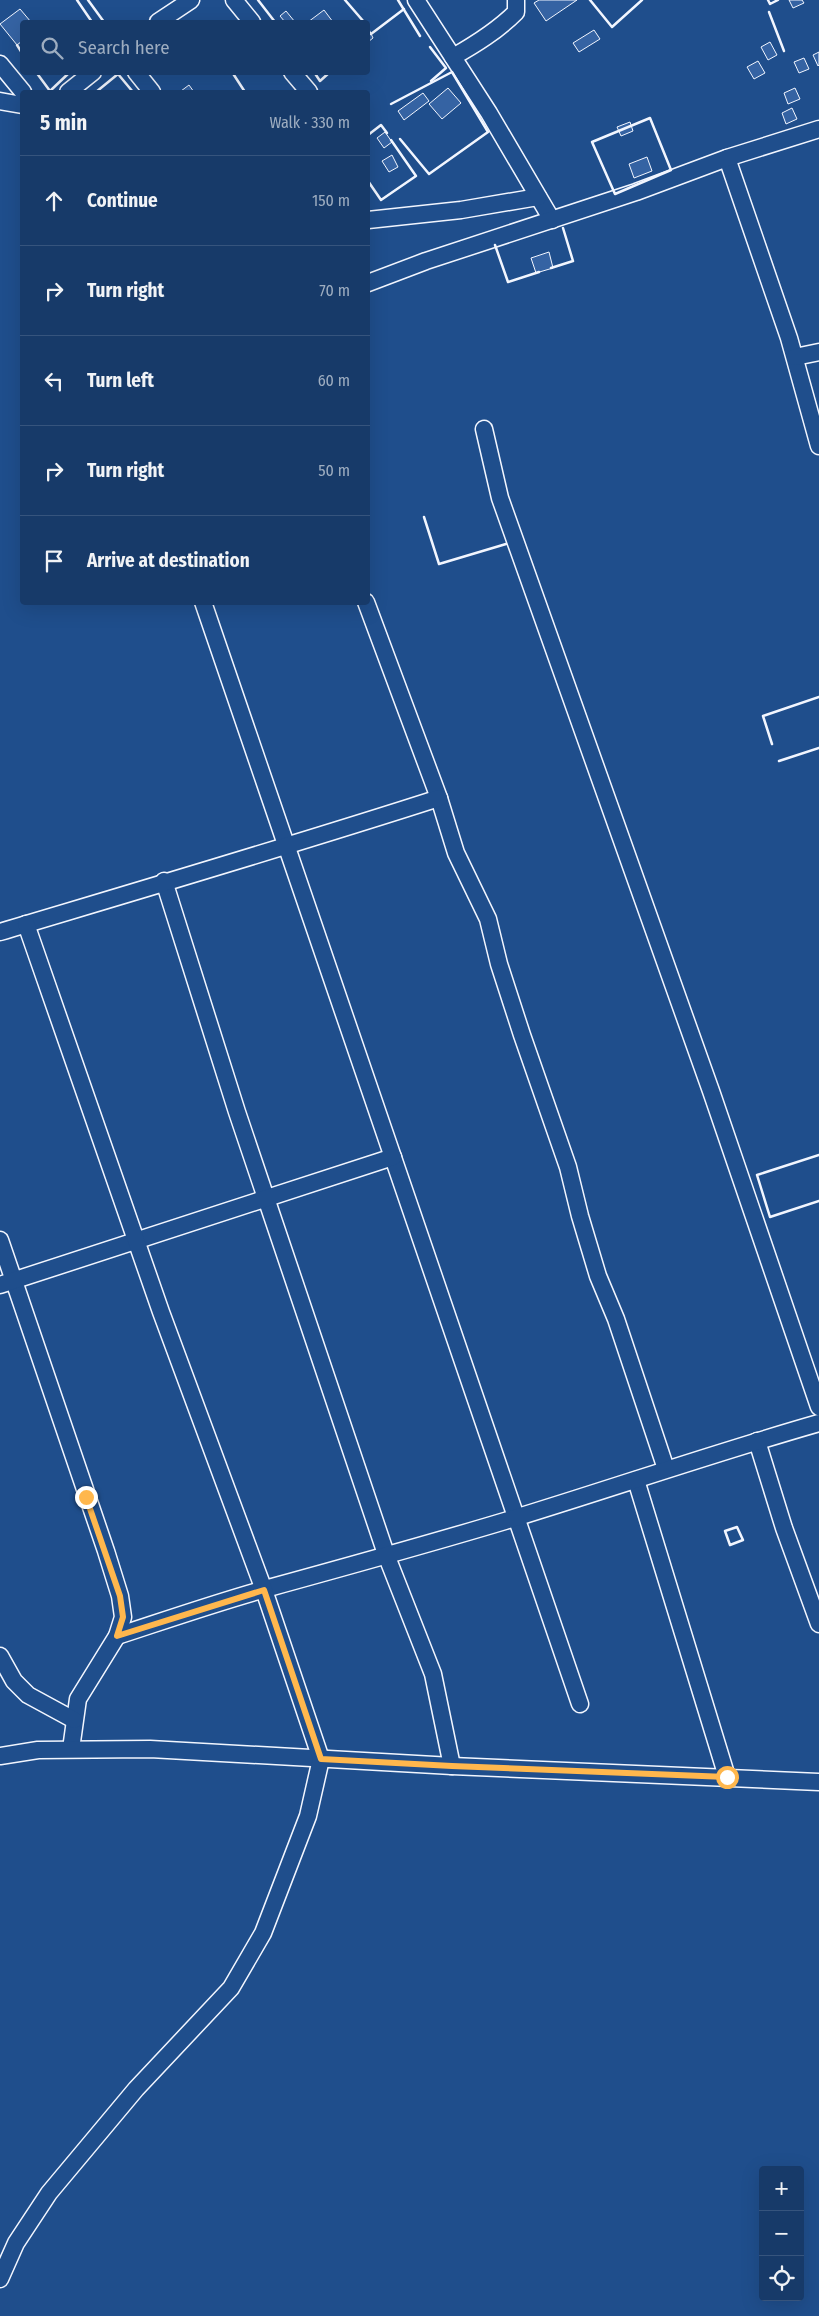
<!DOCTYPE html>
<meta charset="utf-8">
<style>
:root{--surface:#173a69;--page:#244571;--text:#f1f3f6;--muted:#9eadc0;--line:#36547d}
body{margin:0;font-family:"Fira Sans Condensed",sans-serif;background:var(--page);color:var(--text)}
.controls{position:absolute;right:15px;bottom:15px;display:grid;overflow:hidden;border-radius:5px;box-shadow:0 5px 20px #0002}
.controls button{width:45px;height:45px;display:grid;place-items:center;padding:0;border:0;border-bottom:1px solid var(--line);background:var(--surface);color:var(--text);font:25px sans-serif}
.stop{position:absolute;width:15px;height:15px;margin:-11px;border:4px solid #ffb74d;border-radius:50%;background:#fff}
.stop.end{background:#ffb74d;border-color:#fff;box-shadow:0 1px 5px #0008}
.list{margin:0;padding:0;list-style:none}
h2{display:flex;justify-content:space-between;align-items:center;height:65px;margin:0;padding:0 20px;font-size:21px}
h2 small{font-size:16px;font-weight:400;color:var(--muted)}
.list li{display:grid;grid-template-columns:32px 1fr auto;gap:15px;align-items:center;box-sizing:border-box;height:90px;padding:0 20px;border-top:1px solid var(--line)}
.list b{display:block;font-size:19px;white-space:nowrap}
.list em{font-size:16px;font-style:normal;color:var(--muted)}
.icon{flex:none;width:28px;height:28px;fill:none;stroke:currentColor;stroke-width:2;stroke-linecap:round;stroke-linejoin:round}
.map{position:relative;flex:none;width:819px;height:2316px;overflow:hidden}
.search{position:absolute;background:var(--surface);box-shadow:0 5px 20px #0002;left:20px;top:20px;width:350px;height:55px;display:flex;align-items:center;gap:12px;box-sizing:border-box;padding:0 18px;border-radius:5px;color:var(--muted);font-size:19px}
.panel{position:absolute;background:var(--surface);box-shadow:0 5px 20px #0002;left:20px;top:90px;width:350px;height:515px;border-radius:5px}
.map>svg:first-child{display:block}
.building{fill:#3563a3;stroke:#f2f6ff}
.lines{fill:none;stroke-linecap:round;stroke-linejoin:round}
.minor-casing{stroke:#f2f6ff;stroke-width:19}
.minor{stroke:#1f4e8c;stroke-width:16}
.wall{stroke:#f2f6ff;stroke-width:2.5}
.route{stroke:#ffb74d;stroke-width:6}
</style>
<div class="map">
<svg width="819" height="2316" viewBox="0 0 819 2316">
<rect width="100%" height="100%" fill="#1f4e8c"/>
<!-- building -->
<g class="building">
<path d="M539 0H577L546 21 534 3Z"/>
<path d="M789 0H802L804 3 793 8Z"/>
<path d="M20 9 31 22H22V41L17 45 0 24Z"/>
<path d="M324 10 333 22H308Z"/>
<path d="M286 11 295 22H285L280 16Z"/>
<path d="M368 27 373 38 368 42Z"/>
<path d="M594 30 600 39 579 52 573 43Z"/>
<path d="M770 42 777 55 768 60 761 47Z"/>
<path d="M819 52V65L818 66 813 55Z"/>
<path d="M804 58 809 69 799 73 794 62Z"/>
<path d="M758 61 765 73 754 79 747 67Z"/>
<path d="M189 85 194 92H182L181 91Z"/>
<path d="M448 88 461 103 442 119 429 104Z"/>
<path d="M795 88 800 99 788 104 784 93Z"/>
<path d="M423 93 429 101 404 120 398 111Z"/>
<path d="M792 108 797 119 786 124 782 113Z"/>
<path d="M630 122 633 131 621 136 617 127Z"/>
<path d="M385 132 392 142 384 148 377 138Z"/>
<path d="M392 155 398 167 389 172 382 161Z"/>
<path d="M647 157 652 171 634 178 629 164Z"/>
<path d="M549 252 553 268 536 273 531 258Z"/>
</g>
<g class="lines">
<defs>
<g id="minor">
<path d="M234 0 252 22"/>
<path d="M416 0 489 113 552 220"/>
<path d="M158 22 191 0"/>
<path d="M453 57C476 44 497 31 516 12V0"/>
<path d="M0 64 23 92"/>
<path d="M136 72 152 92"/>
<path d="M292 72 309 92"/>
<path d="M68 92 93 72"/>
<path d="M0 101 22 105"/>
<path d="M727 158 789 338 819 446"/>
<path d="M368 220 461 210 538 197"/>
<path d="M368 283 426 261 636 192 727 158 819 129"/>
<path d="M795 357 819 352"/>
<path d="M484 429 500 498 711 1091 819 1407"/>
<path d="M203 602 580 1704"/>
<path d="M366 602 439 798 456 853 488 919 499 964 522 1035 568 1167 580 1216 598 1276 616 1319 666 1469"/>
<path d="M164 881 237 1112 387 1557 433 1674 452 1766"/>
<path d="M0 932C147 888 293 845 439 798"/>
<path d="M0 1240 106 1551 120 1596 123 1617 117 1636 78 1699 71 1749"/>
<path d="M0 1285 393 1157"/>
<path d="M757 1441 784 1528 819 1624"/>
<path d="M636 1480 727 1777"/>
<path d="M117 1636C166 1620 215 1603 265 1589 345 1567 425 1545 505 1521 610 1489 714 1453 819 1423"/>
<path d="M0 1656 14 1681 28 1695 74 1720"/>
<path d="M0 1756 38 1750 150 1749 452 1766 819 1782"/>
<path d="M0 2279 16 2243 49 2193 136 2089 231 1988 263 1933 308 1816 321 1759 264 1590 161 1312 26 924"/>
</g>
</defs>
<!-- minor casing -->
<use href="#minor" class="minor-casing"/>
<!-- minor -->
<use href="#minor" class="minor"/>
<!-- wall -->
<g class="wall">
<path d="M77 0 92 22"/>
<path d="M88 0 104 22"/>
<path d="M258 0 275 22"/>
<path d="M345 0 364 22"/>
<path d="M398 0 420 36"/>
<path d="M590 0 612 27 642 0"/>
<path d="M768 0 770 4 778 0"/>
<path d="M769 12 784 51"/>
<path d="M371 34 404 9"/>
<path d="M17 45 22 53"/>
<path d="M430 47 446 68 431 81"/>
<path d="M36 72 50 91 70 72"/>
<path d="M232 72 245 92"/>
<path d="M314 72 320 81 330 72"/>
<path d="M96 92 118 74 133 92"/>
<path d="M391 104 452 72 488 132 429 174 400 139"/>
<path d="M650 118 671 170 615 194 592 142Z"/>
<path d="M368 135 381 125 387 133"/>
<path d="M368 181 381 200 416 176 391 140"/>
<path d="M495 245 508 282 539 272"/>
<path d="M551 268 573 261 563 228"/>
<path d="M424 517 439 564 506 544"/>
<path d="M772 744 763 716 819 697"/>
<path d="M779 761 819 748"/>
<path d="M819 1155 757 1175 770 1217 819 1201"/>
<path d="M737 1527 743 1540 730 1545 725 1531Z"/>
</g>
</g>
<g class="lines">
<!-- route -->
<path class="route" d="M86 1497 120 1596 123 1617 117 1636 264 1590 321 1759 452 1766 727 1777"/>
</g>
</svg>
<div class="controls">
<button>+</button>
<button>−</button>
<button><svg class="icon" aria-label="locate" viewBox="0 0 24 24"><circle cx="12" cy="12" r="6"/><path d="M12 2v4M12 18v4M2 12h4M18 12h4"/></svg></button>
</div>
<div class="stop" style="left:727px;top:1777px"></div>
<div class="stop end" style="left:86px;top:1497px"></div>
<div class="search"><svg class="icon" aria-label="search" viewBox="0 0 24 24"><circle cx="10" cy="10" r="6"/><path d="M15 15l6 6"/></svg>Search here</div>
<section class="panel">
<h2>5 min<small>Walk · 330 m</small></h2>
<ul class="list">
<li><svg class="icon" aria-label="ahead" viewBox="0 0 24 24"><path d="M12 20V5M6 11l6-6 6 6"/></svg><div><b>Continue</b></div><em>150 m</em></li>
<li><svg class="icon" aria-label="right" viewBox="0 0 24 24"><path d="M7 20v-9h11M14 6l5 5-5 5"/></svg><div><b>Turn right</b></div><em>70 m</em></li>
<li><svg class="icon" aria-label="left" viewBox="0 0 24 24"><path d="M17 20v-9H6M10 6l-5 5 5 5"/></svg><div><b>Turn left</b></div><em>60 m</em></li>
<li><svg class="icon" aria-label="right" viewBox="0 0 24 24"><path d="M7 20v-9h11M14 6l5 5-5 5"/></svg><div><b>Turn right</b></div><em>50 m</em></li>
<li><svg class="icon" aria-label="arrive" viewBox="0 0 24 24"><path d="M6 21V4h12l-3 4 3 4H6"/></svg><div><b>Arrive at destination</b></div></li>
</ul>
</section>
</div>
